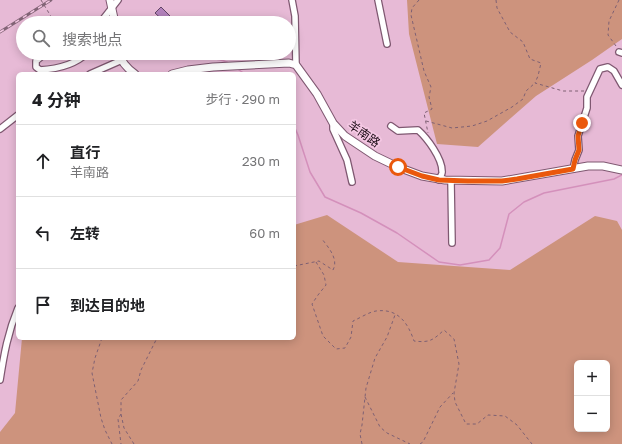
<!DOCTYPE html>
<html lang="zh">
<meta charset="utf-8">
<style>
:root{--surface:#fff;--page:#f6f6f6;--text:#202124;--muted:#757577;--line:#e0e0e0}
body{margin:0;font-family:"Golos Text","Noto Sans SC",sans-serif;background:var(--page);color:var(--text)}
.controls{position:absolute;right:12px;bottom:12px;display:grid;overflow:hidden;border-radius:6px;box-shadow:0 2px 10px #0003}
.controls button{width:36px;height:36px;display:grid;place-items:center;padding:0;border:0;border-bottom:1px solid var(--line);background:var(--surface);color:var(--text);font:20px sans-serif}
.stop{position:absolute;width:12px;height:12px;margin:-9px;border:3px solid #ea580c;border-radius:50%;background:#fff}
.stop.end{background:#ea580c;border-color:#fff;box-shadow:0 1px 4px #0008}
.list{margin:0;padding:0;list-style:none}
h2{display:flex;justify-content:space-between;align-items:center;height:52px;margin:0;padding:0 16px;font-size:17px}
h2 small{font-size:13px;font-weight:400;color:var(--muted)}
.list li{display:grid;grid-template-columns:26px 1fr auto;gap:12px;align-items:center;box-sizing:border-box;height:72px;padding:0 16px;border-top:1px solid var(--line)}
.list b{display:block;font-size:15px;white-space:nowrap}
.list p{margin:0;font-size:13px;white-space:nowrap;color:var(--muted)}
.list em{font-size:13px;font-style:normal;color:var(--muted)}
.icon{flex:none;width:22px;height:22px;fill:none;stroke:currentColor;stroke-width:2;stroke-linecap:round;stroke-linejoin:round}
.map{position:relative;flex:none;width:622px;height:444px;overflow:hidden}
.search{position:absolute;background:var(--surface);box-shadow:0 2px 10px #0003;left:16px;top:16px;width:280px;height:44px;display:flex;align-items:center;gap:10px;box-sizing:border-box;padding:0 14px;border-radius:22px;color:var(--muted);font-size:15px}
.panel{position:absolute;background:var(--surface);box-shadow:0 2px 10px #0003;left:16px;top:72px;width:280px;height:268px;border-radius:6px}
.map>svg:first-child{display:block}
.green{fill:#cd937d;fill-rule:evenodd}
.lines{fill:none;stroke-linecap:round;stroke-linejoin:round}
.stream{stroke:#d490bb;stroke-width:1.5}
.building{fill:#b382bc;stroke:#604465}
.minor-casing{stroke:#7f5871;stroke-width:8}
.tertiary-casing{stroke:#7f5871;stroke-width:9}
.path{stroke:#7e6073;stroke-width:1;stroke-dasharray:3 3;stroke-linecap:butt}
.minor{stroke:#fff;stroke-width:5.5}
.tertiary{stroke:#fff;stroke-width:7}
.rail-casing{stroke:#836577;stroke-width:3}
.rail{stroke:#f4c7e3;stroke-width:1.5;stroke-dasharray:4.5;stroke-linecap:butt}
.route{stroke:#ea580c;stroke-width:5}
.labels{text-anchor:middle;stroke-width:3.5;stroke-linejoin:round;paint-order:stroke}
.street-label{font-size:12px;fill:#1c0d16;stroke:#f4c7e3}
</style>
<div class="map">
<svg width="622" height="444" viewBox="0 0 622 444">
<rect width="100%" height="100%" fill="#e7bad6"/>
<!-- green -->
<g class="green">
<path d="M407 0H622V39L592 60 536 96 478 147 437 144 409 34Z"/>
<path d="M327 215 398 262 510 270 595 216 617 221 622 230V444H0V432L15 413 22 338H294V225ZM577 363H607V429H577Z"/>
</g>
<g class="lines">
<!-- stream -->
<g class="stream">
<path d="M159 53C169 55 180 58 190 59 202 60 219 56 230 64"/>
<path d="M236 68 245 74"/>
<path d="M294 126 298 135 310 172 325 197 361 213 397 233 439 262 460 265 489 260 500 248 509 214 524 202 544 193 614 179 622 175"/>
</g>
</g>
<!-- building -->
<path class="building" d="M161 7 175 21 173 23H166L155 13Z"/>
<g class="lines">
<defs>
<g id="minor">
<path d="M292 0 295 16 296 65"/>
<path d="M378 0 387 44"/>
<path d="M100 23 118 0"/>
<path d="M619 52 622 53"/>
<path d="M46 53 36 61V67L40 70C57 69 75 65 87 53"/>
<path d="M90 74 122 60"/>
<path d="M333 123V129L347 160 352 182"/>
<path d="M391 126 398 131 418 130C427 138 442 158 442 171 443 173 440 177 439 180"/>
<path d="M0 129 18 115"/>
<path d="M573 169 575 160 579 150 578 136 587 108V97L600 69 608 67 614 71 622 85"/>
<path d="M451 181 452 243"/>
<path d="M0 380C4 354 8 332 18 308"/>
</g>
<g id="tertiary">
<path d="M110 0 115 23"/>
<path d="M119 53C121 62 128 69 135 74"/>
<path d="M172 74 188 70 213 67 289 63 296 65 317 94 333 123 345 136 375 156 398 167 422 176 445 180 502 181 588 166H603L622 170"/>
</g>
</defs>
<!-- minor casing -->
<use href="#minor" class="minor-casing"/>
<!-- tertiary casing -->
<use href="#tertiary" class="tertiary-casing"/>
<!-- path -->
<g class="path">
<path d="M41 0 55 23"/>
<path d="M419 0 412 8 411 15 424 71 431 87 429 97 432 109 424 113 428 133"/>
<path d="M496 0 497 8 503 19 510 32 523 42 530 59 541 63 538 76 535 83 563 91H584"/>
<path d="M616 46 608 35 609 21 619 0"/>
<path d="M426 121 452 128 472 126 487 121 512 107 523 99 526 91 535 83"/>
<path d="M316 262 324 275 326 285 318 295 312 304 323 336 336 349 345 348 351 337 353 321C360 318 369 312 376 311 398 308 408 323 414 341 430 343 433 340 444 330L454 339 459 364 454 393 455 402 466 424H477L488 415 505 416 517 425 532 444"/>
<path d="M294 266 319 261 333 270C339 259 328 247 322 239"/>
<path d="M102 338 95 358 92 373 101 418 105 430 112 444"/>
<path d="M365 397 380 427 387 433 410 444"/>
<path d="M121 414 118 419 121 444"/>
<path d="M134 444 124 428 121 414V400L138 381 141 370 157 338"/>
<path d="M362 444 360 434 362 425 366 388 375 358 387 337 395 315"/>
<path d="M420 444 423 442 440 407 453 393"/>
</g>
<!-- minor -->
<use href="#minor" class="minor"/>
<!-- tertiary -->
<use href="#tertiary" class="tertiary"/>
<defs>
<path id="rail" d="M0 32 51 0"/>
</defs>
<!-- rail casing -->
<use href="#rail" class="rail-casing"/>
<!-- rail -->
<use href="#rail" class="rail"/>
</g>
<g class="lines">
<!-- route -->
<path class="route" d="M398 167 422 176 439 180 468 181H502L517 179 573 169 575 160 579 150 578 136 582 123"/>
</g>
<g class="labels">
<!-- street labels -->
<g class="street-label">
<text transform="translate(364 134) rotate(35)" y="4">羊南路</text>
</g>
</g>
</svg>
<div class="controls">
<button>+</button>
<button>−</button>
</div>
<div class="stop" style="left:398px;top:167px"></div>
<div class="stop end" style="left:582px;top:123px"></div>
<div class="search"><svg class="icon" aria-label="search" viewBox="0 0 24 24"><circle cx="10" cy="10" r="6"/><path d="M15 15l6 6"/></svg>搜索地点</div>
<section class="panel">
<h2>4 分钟<small>步行 · 290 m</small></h2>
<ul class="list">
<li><svg class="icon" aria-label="ahead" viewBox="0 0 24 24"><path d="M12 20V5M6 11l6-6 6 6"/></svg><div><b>直行</b><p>羊南路</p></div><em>230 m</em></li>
<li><svg class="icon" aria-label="left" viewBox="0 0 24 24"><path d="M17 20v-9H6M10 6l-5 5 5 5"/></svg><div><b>左转</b></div><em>60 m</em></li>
<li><svg class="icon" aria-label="arrive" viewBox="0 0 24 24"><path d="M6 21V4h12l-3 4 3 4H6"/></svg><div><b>到达目的地</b></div></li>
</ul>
</section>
</div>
